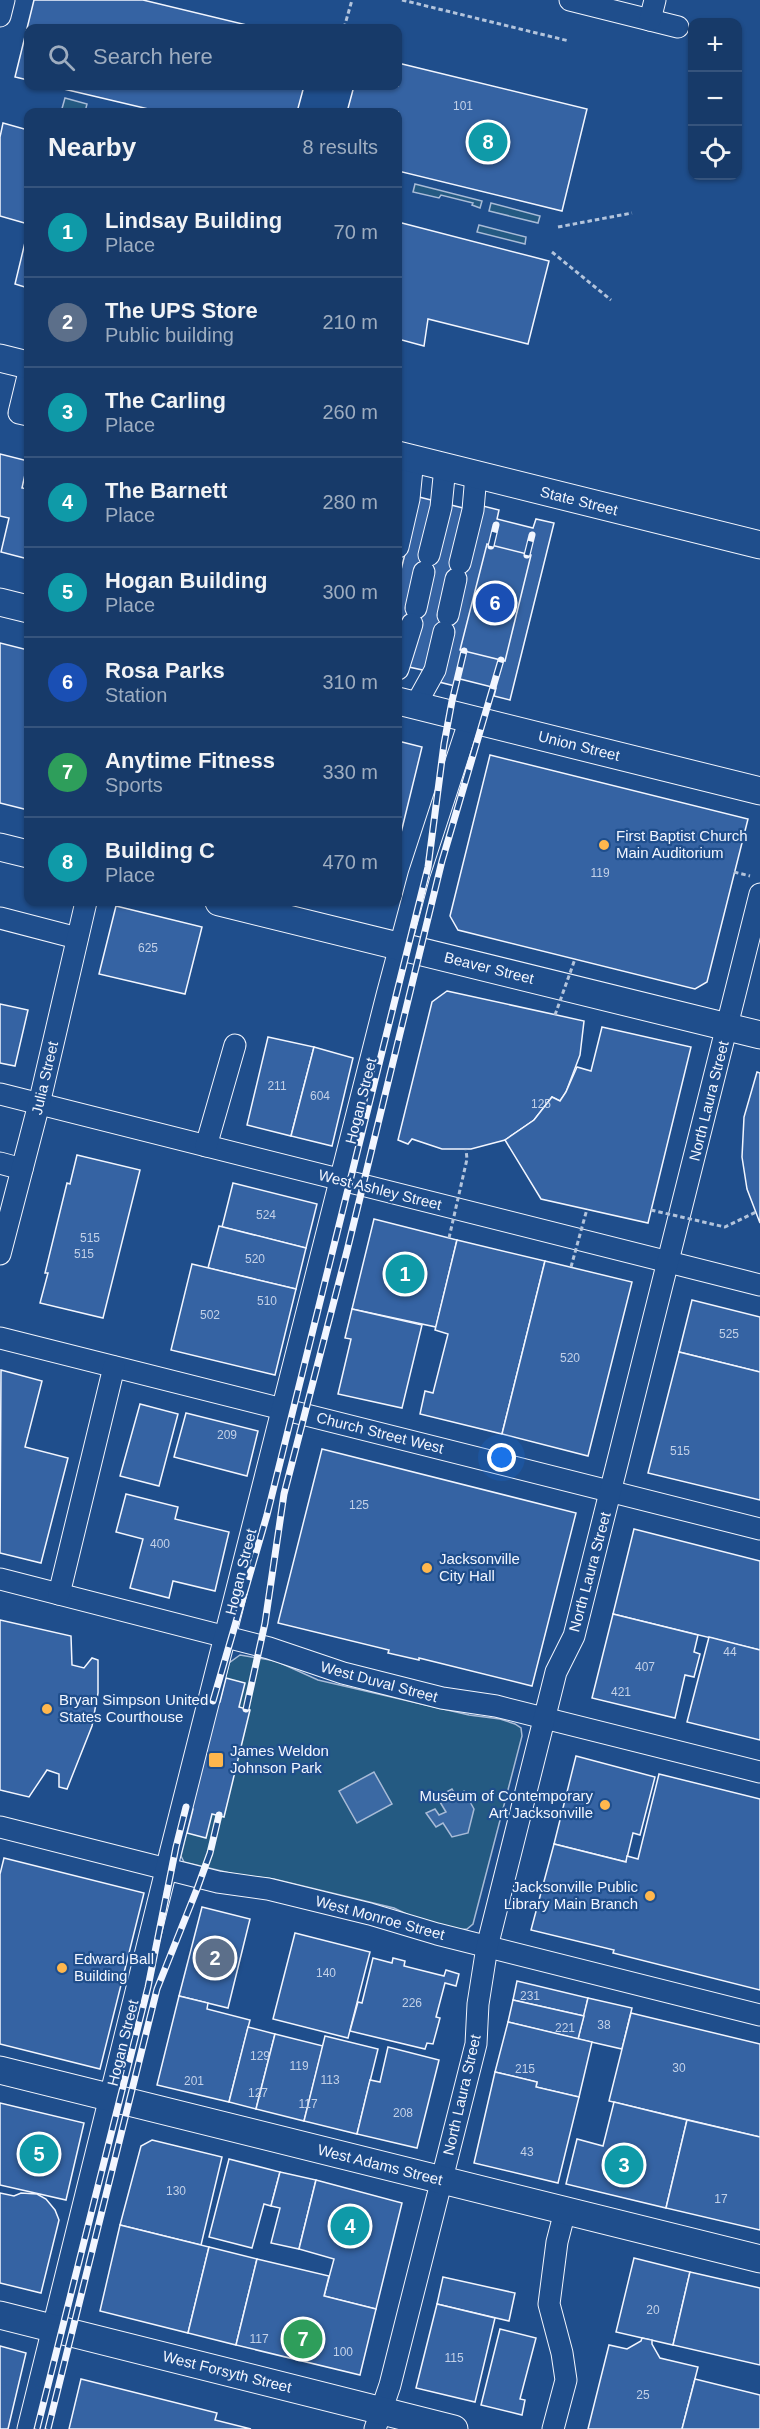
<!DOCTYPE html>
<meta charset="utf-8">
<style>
:root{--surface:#173a69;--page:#244571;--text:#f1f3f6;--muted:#9eadc0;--line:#36547d;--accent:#bca0f2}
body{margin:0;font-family:Helvetica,sans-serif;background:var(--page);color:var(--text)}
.controls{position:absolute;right:18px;top:18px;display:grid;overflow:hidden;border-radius:12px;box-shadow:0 2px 4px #0004}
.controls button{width:54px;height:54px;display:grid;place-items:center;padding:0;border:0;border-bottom:2px solid var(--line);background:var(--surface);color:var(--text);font:30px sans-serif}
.you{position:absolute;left:502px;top:1458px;width:21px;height:21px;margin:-15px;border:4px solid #fff;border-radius:50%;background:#1a73e8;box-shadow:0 0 0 9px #1a73e833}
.badge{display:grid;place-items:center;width:39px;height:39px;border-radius:50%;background:var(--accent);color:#fff;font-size:20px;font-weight:700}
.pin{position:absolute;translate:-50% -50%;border:3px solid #fff;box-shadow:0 2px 6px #0006}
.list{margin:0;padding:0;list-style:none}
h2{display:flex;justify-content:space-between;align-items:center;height:78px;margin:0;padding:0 24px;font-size:26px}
h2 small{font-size:20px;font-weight:400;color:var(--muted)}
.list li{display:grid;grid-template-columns:39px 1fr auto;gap:18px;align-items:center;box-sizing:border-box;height:90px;padding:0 24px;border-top:2px solid var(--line)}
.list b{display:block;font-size:22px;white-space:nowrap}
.list p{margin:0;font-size:20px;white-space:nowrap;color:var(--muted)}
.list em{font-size:20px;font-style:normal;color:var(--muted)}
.icon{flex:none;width:33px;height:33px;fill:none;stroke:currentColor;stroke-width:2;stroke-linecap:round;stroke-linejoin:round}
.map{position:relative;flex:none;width:760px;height:2429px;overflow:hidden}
.search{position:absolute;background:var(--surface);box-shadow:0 2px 4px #0004;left:24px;top:24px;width:378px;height:66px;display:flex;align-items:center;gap:15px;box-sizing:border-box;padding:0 21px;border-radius:12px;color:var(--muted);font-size:22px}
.panel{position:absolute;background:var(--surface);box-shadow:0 2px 4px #0004;left:24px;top:108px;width:378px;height:798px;border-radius:12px}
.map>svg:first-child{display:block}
.green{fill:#245a82;stroke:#a8bbd7;stroke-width:1.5}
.water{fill:#3b69a3;stroke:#a8bbd7;stroke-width:1.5}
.building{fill:#3563a3;stroke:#f2f6ff;stroke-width:1.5}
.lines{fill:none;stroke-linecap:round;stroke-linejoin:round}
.minor-casing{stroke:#f2f6ff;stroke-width:23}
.major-casing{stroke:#f2f6ff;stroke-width:29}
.path{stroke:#b3c4dc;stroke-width:3;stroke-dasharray:4.5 3;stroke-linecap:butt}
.minor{stroke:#1f4e8c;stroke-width:21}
.major{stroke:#1f4e8c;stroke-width:27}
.rail-casing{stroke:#f2f6ff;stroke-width:7}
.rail{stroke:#1f4e8c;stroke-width:4.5;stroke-dasharray:14;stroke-linecap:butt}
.path-bridge{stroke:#b3c4dc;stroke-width:3;stroke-dasharray:4.5 3;stroke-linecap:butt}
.poi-dot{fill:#ffb74d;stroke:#1f4e8c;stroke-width:2}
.labels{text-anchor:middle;stroke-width:4.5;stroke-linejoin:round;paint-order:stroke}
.number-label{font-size:12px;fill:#c3d1e8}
.street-label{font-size:15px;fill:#f2f6ff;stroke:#1f4e8c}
.poi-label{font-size:15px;fill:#f2f6ff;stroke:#1f4e8c;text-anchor:start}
</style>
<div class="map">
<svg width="760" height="2429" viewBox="0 0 760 2429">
<rect width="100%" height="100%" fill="#1f4e8c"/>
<!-- green -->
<g class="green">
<path d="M65 98 87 104 85 112H61Z"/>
<path d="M415 184 482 201 480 208 472 205 473 203 441 195 439 198 413 192Z"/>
<path d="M491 203 540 216 538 223 489 211Z"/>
<path d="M479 225 526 237 525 244 477 232Z"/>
<path d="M240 1655 276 1661 318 1680 469 1715 500 1719 515 1724 521 1728 522 1736 473 1924 467 1929 458 1930 421 1921 394 1908 274 1879 238 1875 184 1862 181 1856 229 1663Z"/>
</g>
<!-- water -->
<g class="water">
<path d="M374 1772 392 1804 357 1823 339 1791Z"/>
<path d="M452 1789 456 1796 464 1791 474 1809 468 1833 452 1837 443 1823 436 1827 426 1813 435 1809 439 1815 446 1812 437 1797Z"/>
</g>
<!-- building -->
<g class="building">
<path d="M34 0H143L259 28H28V80L15 77Z"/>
<path d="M398 63 587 109 562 211 398 171V112H347L354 86H398Z"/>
<path d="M51 86H304L297 112H161Z"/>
<path d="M3 123 28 130V224L0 216V137Z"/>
<path d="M398 222 549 261 528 344 428 319 424 346 398 339Z"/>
<path d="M28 230V288L15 284Z"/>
<path d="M0 454 28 461 22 488 28 489V559L1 552 9 518 0 516Z"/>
<path d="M419 497 467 509 483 506 499 510 497 519 533 528 536 519 554 523 510 700 494 696 496 688 456 678 455 686 439 682 427 671 409 667 398 651V582Z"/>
<path d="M487 544 531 555 505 661 460 650Z"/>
<path d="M0 643 28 650V810L0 803Z"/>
<path d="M398 741 422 747 398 845Z"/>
<path d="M490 755 748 819 707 982 695 989 458 930 450 916Z"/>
<path d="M116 906 202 927 185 994 99 974Z"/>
<path d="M447 991 584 1021 580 1055 566 1092 560 1101 552 1097 534 1120 505 1140 471 1149H442L412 1139 408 1144 398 1140 432 1002Z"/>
<path d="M0 1004 28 1010 15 1066 0 1063Z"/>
<path d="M602 1027 691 1047 648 1223 541 1199 505 1140 534 1120 552 1097 560 1101 566 1092 577 1067 591 1071Z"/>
<path d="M268 1037 314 1047 291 1136 247 1125Z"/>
<path d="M314 1047 353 1058 332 1146 291 1136Z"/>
<path d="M757 1072 760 1073V1223L747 1189 742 1157 744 1117Z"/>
<path d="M77 1155 140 1170 103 1318 40 1303 48 1273H45L67 1183 70 1184Z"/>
<path d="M233 1183 317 1204 306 1248 222 1227Z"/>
<path d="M374 1219 457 1240 436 1327 352 1309Z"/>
<path d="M219 1226 306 1248 296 1289 208 1268Z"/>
<path d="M457 1240 545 1261 502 1434 420 1414 425 1391 433 1393 448 1334 435 1330Z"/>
<path d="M545 1261 632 1282 588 1456 502 1434Z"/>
<path d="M192 1264 296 1289 275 1375 171 1350Z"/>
<path d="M692 1300 760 1317V1372L679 1352Z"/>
<path d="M352 1309 422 1325 402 1408 338 1394 351 1339 345 1338Z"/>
<path d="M679 1352 760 1372V1500L648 1473Z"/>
<path d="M1 1370 42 1381 25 1447 68 1458 41 1563 0 1553Z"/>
<path d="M140 1404 178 1414 159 1486 120 1476Z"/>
<path d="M186 1413 258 1431 247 1476 174 1457Z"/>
<path d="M322 1449 576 1513 532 1686 419 1658V1660L388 1653 389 1650 278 1623Z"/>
<path d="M126 1494 178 1507 175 1519 229 1532 215 1591 173 1581 169 1598 130 1588 143 1539 116 1532Z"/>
<path d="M634 1529 760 1561V1650L613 1614Z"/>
<path d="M613 1614 698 1635 694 1652 700 1654 694 1677 685 1675 675 1718 592 1698Z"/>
<path d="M0 1620 71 1636 72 1665 84 1668 92 1658 98 1660V1693L92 1726 67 1789 59 1787V1774L47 1770 29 1797 0 1790Z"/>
<path d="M709 1637 760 1650V1740L687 1722Z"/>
<path d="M226 1678 245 1683 239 1707 250 1710 224 1817 212 1814 206 1838 187 1833 193 1809 182 1806 209 1700 220 1702Z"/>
<path d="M576 1756 655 1777 640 1835 633 1833 626 1862 554 1844Z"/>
<path d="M659 1774 760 1799V1990L613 1953 614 1950 531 1930 554 1844 626 1862 627 1856 638 1859Z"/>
<path d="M4 1858 144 1893 100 2069 0 2044V1874Z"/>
<path d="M202 1907 250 1919 228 2008 179 1996Z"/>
<path d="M295 1933 370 1952 348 2038 273 2019Z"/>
<path d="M373 1958 392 1963 393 1958 405 1961 404 1966 444 1976 446 1970 459 1974 456 1986 445 1983 436 2017 440 2018 433 2044 427 2043 425 2049 350 2031 358 2002 362 2003Z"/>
<path d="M517 1981 588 1998 584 2016 513 2000Z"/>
<path d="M179 1996 208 2003 207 2009 250 2020 229 2102 157 2085Z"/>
<path d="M588 1998 632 2008 622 2049 578 2039Z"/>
<path d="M513 2000 584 2016 578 2039 508 2022Z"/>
<path d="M631 2013 760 2044V2137L609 2101Z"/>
<path d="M508 2022 592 2042 579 2097 536 2087 537 2082 495 2072Z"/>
<path d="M248 2027 275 2034 256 2109 229 2102Z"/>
<path d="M275 2034 323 2046 304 2121 256 2109Z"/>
<path d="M325 2036 378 2049 357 2134 304 2121Z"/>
<path d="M388 2047 439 2060 417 2148 357 2134 370 2080 380 2082Z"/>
<path d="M495 2072 537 2082 536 2087 579 2097 558 2183 474 2163Z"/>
<path d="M614 2102 687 2120 666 2208 566 2184 577 2139 603 2146Z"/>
<path d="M0 2103 84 2123 66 2200 0 2185Z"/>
<path d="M687 2120 760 2137V2230L666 2208Z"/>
<path d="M152 2140 222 2157 201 2245 120 2225 141 2146Z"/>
<path d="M229 2159 280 2172 271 2206 264 2204 252 2248 209 2237Z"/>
<path d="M280 2172 316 2180 299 2249 271 2243 280 2208 271 2206Z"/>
<path d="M316 2180 402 2203 376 2309 324 2296 334 2259 299 2249Z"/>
<path d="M0 2193 14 2196 21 2193 37 2194 46 2199 55 2210 59 2220 41 2293 0 2283Z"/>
<path d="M120 2225 209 2247 188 2333 100 2311Z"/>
<path d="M209 2247 257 2259 236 2345 188 2333Z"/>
<path d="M634 2258 690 2272 673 2345 616 2332Z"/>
<path d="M257 2259 329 2276 324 2296 376 2309 360 2375 236 2345Z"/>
<path d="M690 2272 760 2288V2365L673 2345Z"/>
<path d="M443 2277 515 2293 509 2321 437 2304Z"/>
<path d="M437 2304 495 2318 475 2402 416 2388Z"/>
<path d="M500 2329 536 2338 520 2399 525 2400 522 2415 481 2405Z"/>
<path d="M642 2338 652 2340V2344L660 2358 698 2367 682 2429H588L609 2345 627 2349 641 2341Z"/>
<path d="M0 2346 26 2353 8 2429H0Z"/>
<path d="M81 2379 217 2413 215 2420 251 2429H69Z"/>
<path d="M695 2379 760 2395V2429H682Z"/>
</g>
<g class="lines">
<defs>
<g id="minor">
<path d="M570 0 678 27"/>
<path d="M0 16 4 0"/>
<path d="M650 20 655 0"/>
<path d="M28 376 19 413 28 415"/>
<path d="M398 547 409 499 413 459"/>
<path d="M429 555 441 507 445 467"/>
<path d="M460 563 473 510 476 475"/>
<path d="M416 608 424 572"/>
<path d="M448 615 456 579"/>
<path d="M398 669 412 624"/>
<path d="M415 706 435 670 444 632"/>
<path d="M0 918 77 938"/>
<path d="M0 1094 760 1285"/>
<path d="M206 1146 235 1045"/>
<path d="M0 1163 22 1169"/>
<path d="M0 1254 39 1104 86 902"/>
<path d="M0 1338 760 1529"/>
<path d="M0 1579 269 1648 343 1673 442 1698 496 1706 760 1772"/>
<path d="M59 1594 114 1367"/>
<path d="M0 1827 218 1882 268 1889 370 1914 437 1934 760 2015"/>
<path d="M28 2429 171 1850 387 995 419 875 470 719"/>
<path d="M375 2429 390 2385 476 2044 478 2004 487 1947 556 1672 574 1636 760 894"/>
<path d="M553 2429 566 2380 562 2353 549 2304 557 2242 565 2211"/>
</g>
<g id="major">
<path d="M0 358 28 365"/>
<path d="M398 455 760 545"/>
<path d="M0 602 28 609"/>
<path d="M398 701 760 791"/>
<path d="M0 847 28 854"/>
<path d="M219 902 760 1035"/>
<path d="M0 2070 760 2259"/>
<path d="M0 2315 454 2429"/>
</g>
</defs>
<!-- minor casing -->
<use href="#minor" class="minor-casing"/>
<!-- major casing -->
<use href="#major" class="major-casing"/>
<!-- path -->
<g class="path">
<path d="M402 0 569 41"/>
<path d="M344 28 352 0"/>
<path d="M558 227 632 213"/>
<path d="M552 252 611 300"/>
<path d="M734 872 750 876"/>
</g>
<!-- minor -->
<use href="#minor" class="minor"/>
<!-- major -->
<use href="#major" class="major"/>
<defs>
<g id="rail">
<path d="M491 546 496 525"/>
<path d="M527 555 532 535"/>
<path d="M213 1701 267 1515 428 867 444 744 452 701 464 651"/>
<path d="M246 1709 265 1623 284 1494 347 1251 442 861 501 660"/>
<path d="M37 2429 148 1987 176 1847 186 1807"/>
<path d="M48 2429 157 1989 197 1889 210 1853 219 1815"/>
</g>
</defs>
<!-- rail casing -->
<use href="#rail" class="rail-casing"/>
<!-- rail -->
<use href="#rail" class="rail"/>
<!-- path-bridge -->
<g class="path-bridge">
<path d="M555 1015 575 959"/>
<path d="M651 1210 725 1227 756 1212"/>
<path d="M449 1238 467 1159 466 1149"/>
<path d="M571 1267 587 1209"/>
</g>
</g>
<!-- markers -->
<g class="poi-dot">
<circle cx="604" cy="845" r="6"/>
<circle cx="427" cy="1568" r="6"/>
<circle cx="47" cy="1709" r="6"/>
<rect x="208" y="1752" width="16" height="16" rx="3"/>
<circle cx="605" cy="1805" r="6"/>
<circle cx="650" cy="1896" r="6"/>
<circle cx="62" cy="1968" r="6"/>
</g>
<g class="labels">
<!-- number labels -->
<g class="number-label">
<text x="463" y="110">101</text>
<text x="600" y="877">119</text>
<text x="148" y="952">625</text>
<text x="277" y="1090">211</text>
<text x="320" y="1100">604</text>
<text x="541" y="1108">125</text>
<text x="266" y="1219">524</text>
<text x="90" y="1242">515</text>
<text x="84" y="1258">515</text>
<text x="255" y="1263">520</text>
<text x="267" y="1305">510</text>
<text x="210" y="1319">502</text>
<text x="729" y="1338">525</text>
<text x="570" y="1362">520</text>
<text x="227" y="1439">209</text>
<text x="680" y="1455">515</text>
<text x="359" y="1509">125</text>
<text x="160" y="1548">400</text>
<text x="730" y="1656">44</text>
<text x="645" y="1671">407</text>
<text x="621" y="1696">421</text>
<text x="326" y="1977">140</text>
<text x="530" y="2000">231</text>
<text x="412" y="2007">226</text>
<text x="604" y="2029">38</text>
<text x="565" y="2032">221</text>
<text x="260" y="2060">129</text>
<text x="299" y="2070">119</text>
<text x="679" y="2072">30</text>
<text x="525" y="2073">215</text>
<text x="330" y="2084">113</text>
<text x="194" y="2085">201</text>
<text x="258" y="2097">127</text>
<text x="308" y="2108">117</text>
<text x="403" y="2117">208</text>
<text x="527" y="2156">43</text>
<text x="176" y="2195">130</text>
<text x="721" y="2203">17</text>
<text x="653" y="2314">20</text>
<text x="259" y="2343">117</text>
<text x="343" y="2356">100</text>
<text x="454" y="2362">115</text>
<text x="643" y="2399">25</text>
</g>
<!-- street labels -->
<g class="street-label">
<text transform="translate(579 501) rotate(14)" y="5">State Street</text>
<text transform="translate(579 746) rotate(14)" y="5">Union Street</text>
<text transform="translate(489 968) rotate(14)" y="5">Beaver Street</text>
<text transform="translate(45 1078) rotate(-77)" y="5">Julia Street</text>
<text transform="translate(361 1101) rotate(-76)" y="5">Hogan Street</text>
<text transform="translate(709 1101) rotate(-76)" y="5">North Laura Street</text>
<text transform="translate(380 1190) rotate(14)" y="5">West Ashley Street</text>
<text transform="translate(380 1433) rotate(14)" y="5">Church Street West</text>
<text transform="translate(241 1572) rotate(-76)" y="5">Hogan Street</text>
<text transform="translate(590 1572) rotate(-75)" y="5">North Laura Street</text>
<text transform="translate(379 1682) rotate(15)" y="5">West Duval Street</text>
<text transform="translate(380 1918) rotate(15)" y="5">West Monroe Street</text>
<text transform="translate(123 2043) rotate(-76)" y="5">Hogan Street</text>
<text transform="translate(462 2095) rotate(-77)" y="5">North Laura Street</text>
<text transform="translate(380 2165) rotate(14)" y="5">West Adams Street</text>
<text transform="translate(227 2372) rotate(14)" y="5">West Forsyth Street</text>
</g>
<!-- poi labels -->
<g class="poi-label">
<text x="616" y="841">First Baptist Church<tspan x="616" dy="17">Main Auditorium</tspan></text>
<text x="439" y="1564">Jacksonville<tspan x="439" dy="17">City Hall</tspan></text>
<text x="59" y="1705">Bryan Simpson United<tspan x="59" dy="17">States Courthouse</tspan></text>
<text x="230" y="1756">James Weldon<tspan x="230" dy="17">Johnson Park</tspan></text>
<text x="593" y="1801" text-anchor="end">Museum of Contemporary<tspan x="593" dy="17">Art Jacksonville</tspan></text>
<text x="638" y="1892" text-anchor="end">Jacksonville Public<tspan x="638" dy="17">Library Main Branch</tspan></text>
<text x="74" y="1964">Edward Ball<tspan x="74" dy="17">Building</tspan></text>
</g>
</g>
</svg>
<div class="controls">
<button>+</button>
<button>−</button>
<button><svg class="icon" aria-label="locate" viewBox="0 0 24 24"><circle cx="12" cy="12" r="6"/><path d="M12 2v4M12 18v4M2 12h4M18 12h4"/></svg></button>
</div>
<div class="you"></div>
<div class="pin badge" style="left:405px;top:1274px;background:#0f9aa8">1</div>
<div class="pin badge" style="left:215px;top:1958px;background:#5c6f8a">2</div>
<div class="pin badge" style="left:624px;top:2165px;background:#0f9aa8">3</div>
<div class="pin badge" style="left:350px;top:2226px;background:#0f9aa8">4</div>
<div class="pin badge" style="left:39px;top:2154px;background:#0f9aa8">5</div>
<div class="pin badge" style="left:495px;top:603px;background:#1a4fb4">6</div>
<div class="pin badge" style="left:303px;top:2339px;background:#2e9e5b">7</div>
<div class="pin badge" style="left:488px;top:142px;background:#0f9aa8">8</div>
<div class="search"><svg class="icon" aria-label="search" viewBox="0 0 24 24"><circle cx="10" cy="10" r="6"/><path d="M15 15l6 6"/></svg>Search here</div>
<section class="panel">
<h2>Nearby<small>8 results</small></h2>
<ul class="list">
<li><span class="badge" style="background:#0f9aa8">1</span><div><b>Lindsay Building</b><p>Place</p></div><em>70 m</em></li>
<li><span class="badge" style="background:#5c6f8a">2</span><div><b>The UPS Store</b><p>Public building</p></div><em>210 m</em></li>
<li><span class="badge" style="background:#0f9aa8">3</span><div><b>The Carling</b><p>Place</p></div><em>260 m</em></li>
<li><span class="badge" style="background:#0f9aa8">4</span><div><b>The Barnett</b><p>Place</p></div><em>280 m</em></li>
<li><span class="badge" style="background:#0f9aa8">5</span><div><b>Hogan Building</b><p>Place</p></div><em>300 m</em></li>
<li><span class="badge" style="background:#1a4fb4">6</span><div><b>Rosa Parks</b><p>Station</p></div><em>310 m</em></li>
<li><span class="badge" style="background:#2e9e5b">7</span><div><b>Anytime Fitness</b><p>Sports</p></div><em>330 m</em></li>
<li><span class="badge" style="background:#0f9aa8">8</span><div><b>Building C</b><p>Place</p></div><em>470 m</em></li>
</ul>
</section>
</div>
